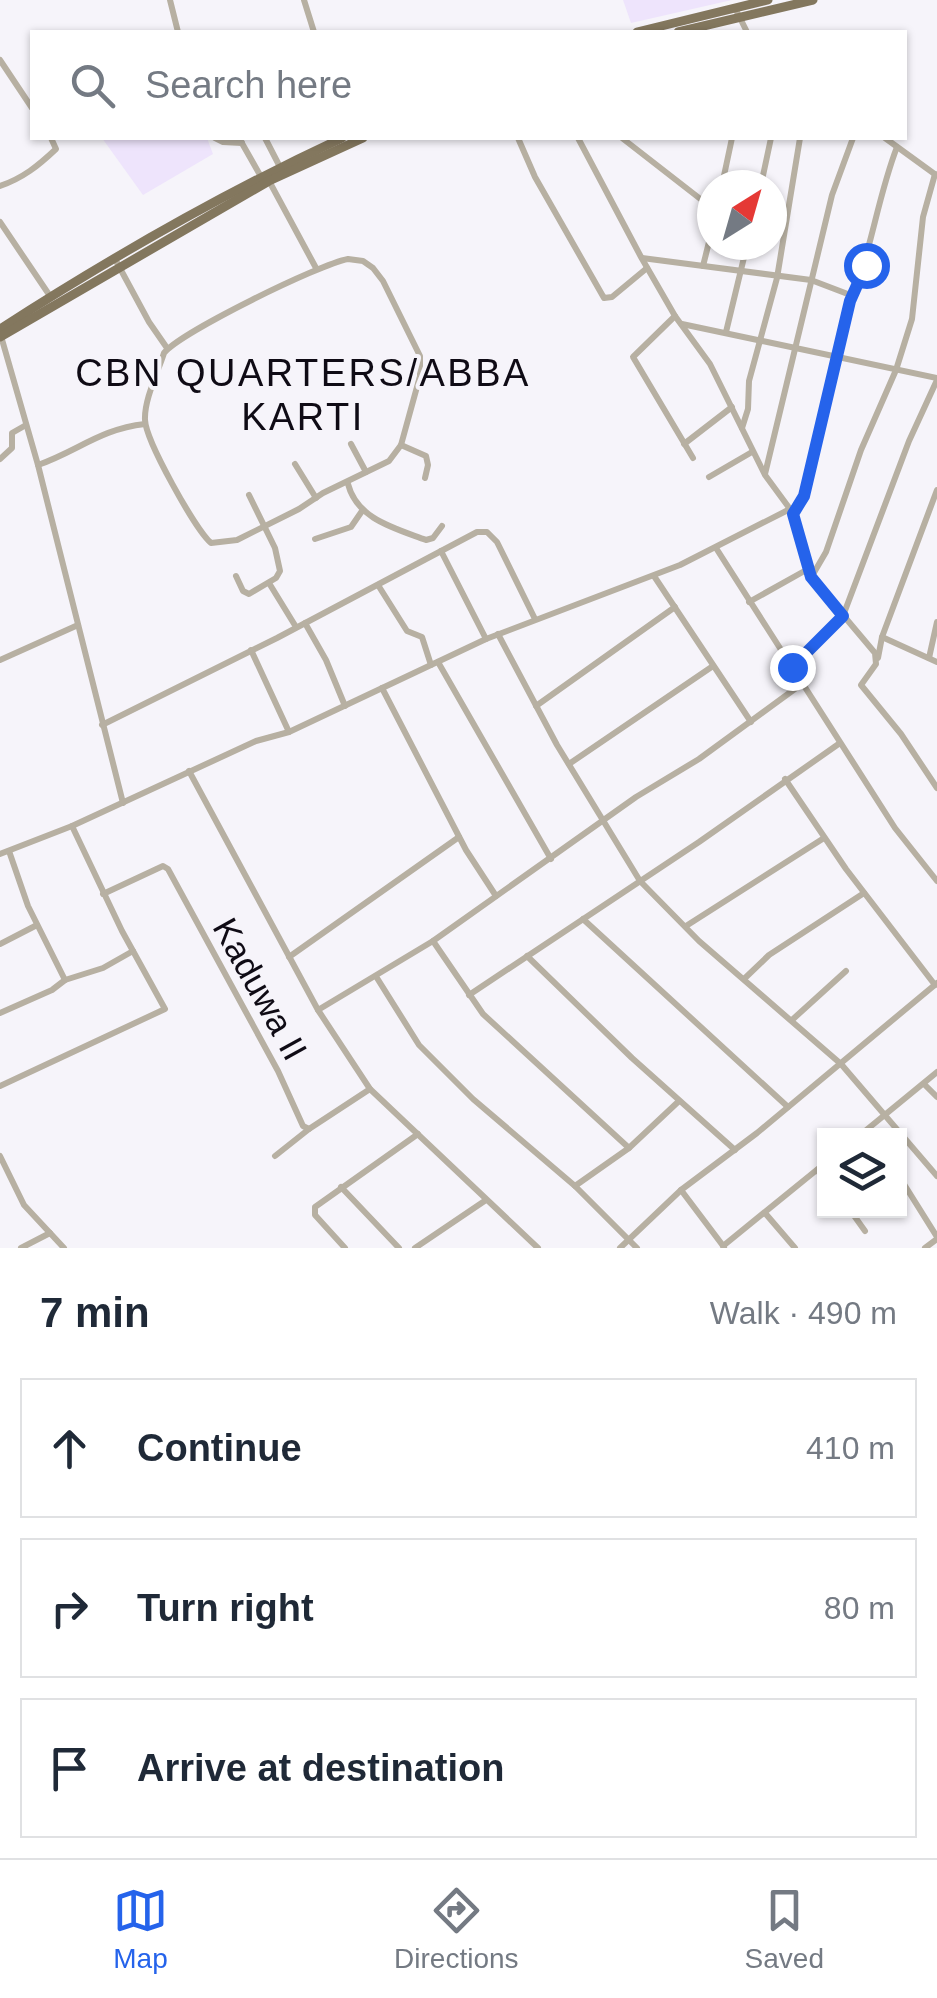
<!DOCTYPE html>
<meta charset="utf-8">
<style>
:root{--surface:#fff;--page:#f2f2f3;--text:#1f2937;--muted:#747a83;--line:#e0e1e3;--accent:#2563eb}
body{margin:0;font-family:Arial,sans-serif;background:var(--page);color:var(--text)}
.controls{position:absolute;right:30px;bottom:30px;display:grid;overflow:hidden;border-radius:0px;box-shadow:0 2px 8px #0004}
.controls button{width:90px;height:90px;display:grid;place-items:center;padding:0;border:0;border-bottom:2px solid var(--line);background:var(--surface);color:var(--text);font:50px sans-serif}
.compass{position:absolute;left:697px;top:170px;width:90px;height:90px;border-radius:50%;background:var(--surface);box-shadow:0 2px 8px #0004;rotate:37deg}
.stop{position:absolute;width:30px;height:30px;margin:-22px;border:8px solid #2563eb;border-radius:50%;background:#fff}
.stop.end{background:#2563eb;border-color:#fff;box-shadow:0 2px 10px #0008}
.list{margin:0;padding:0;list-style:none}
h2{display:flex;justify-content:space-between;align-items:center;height:130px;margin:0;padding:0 40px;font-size:42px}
h2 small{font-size:32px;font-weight:400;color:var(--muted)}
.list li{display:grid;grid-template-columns:65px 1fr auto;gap:30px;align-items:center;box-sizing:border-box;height:140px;margin:0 20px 20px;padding:0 20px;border:2px solid var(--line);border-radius:0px}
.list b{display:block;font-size:38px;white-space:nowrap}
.list em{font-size:32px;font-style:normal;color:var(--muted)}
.icon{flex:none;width:55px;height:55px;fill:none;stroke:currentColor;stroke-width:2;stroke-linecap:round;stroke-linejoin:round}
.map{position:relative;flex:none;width:937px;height:1248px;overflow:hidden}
.search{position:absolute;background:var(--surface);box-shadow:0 2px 8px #0004;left:30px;right:30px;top:30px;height:110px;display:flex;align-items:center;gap:25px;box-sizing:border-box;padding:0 35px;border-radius:0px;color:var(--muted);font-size:38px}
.sheet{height:610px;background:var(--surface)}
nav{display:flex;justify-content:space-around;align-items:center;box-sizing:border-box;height:140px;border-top:2px solid var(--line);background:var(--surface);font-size:28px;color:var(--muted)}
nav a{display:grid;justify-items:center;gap:5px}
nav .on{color:var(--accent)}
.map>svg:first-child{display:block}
.built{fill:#eee4fc}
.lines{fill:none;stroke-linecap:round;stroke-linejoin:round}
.minor{stroke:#b7b0a2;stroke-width:6}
.major{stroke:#83775e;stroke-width:9}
.route{stroke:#2563eb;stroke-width:12}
.labels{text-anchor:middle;stroke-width:8;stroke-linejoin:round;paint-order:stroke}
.street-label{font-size:35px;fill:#0f0b15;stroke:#f6f4fa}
.neighbourhood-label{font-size:38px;letter-spacing:2.5px;fill:#0f0b15;stroke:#f6f4fa}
</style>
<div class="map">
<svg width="937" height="1248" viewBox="0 0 937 1248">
<rect width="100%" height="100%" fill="#f6f4fa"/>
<!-- built -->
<g class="built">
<path d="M623 0H732L631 23Z"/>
<path d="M102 138H207L213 154 143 195Z"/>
</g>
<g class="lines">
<!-- minor -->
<g class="minor">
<path d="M170 0 178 32"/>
<path d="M304 0 314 32"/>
<path d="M735 8 747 32"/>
<path d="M0 60 32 108"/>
<path d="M215 138 223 142 242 143"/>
<path d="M239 138 260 175"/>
<path d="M265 138 280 167"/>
<path d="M518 138 535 177 604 298 612 297 647 268"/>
<path d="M578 138 641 257 675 316 710 364 765 475 790 509 811 577 875 653 876 664 861 685 901 734 937 788"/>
<path d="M622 138 712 208"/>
<path d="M885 138 936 175"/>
<path d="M268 179 316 268"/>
<path d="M722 185 732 138"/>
<path d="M761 185 771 138"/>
<path d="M0 186C23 178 38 166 56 149L51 138"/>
<path d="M0 222 50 296"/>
<path d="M642 258 811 280 853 296C872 247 878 196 897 147"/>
<path d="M115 259 149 322 167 348"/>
<path d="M348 259 363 261 373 268 383 281 420 356V376L401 445 389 461 323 493 299 509 237 540 211 543C195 529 146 441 145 420 144 400 158 372 164 353 181 332 320 264 348 259Z"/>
<path d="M703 266 712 230"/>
<path d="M675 316 633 357 693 458"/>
<path d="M682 324 937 378"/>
<path d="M726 332 747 245"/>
<path d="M1 336 38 465 123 803"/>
<path d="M742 428 748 409 749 381 777 278 800 138"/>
<path d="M351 444 366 472"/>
<path d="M684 444 732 407"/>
<path d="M401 445 426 456 428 465 425 478"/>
<path d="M0 459 12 448V433L26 425"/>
<path d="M295 464 316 498"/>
<path d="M38 465C78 451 100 429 145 424"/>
<path d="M765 474 832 195 853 138"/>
<path d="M709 477 752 452"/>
<path d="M348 484C357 519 394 528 426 540L433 538 442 526"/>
<path d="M793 514 804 496 853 296"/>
<path d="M315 539 351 527 362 511"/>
<path d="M716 548 895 828 937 881"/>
<path d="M441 551 486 639"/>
<path d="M236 576 243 591 249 594 276 578 280 571 275 548 249 495"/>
<path d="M654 576 751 722"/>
<path d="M812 576 826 552 861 450 896 370 912 319 923 217 935 174"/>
<path d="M269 583 296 627"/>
<path d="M378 585 407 631 422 637 431 665"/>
<path d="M749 602 808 569"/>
<path d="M305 623 326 660 345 706"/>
<path d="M498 634 557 745 640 881 699 941 841 1064 937 1176"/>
<path d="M882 637 937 662"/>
<path d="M251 650 289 732"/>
<path d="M878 658 882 637 937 490"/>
<path d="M929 658 937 622"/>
<path d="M0 660 78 625"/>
<path d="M438 662 551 859"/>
<path d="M792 667 843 616 909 441 937 380"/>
<path d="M382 688 466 850 496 896"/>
<path d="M536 706 675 607"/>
<path d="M102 725 277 638 477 532H487L497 542 535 619"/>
<path d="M569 764 713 666"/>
<path d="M189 771 318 1010 370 1089 538 1248"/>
<path d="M785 779 846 869 935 985"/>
<path d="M9 851 28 906 65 980"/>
<path d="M0 854 72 826 256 741 289 732 486 639 680 565 790 509"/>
<path d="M103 894 163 866 168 869 278 1071 303 1126 309 1129 370 1089"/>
<path d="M583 919 788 1107"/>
<path d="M686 926 824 838"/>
<path d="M433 941 483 1014 629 1148"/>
<path d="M0 944 37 925"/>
<path d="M527 956 632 1058 735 1150"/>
<path d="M289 957 459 837"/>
<path d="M377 978 419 1045 473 1099 575 1186 637 1248"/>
<path d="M744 979 769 955 864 893"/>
<path d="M469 995 699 842 840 743"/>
<path d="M318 1010 433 941 636 797 699 759 803 683"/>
<path d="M0 1013 52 990 65 980 103 968 133 951"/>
<path d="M792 1020 846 971"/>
<path d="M924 1084 937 1097"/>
<path d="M0 1086 165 1009 122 931 72 826"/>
<path d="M859 1136 937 1072"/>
<path d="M0 1156 24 1205 64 1248"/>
<path d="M275 1156 309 1129"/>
<path d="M817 1170 824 1179"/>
<path d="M902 1181 937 1237"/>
<path d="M575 1186 629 1148 679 1101"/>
<path d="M341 1187 399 1248"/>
<path d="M681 1190 724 1247"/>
<path d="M850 1210 865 1231"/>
<path d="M765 1213 795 1248"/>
<path d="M723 1246 824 1164"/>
<path d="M21 1248 50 1233"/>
<path d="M345 1248 315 1215V1207L418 1134"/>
<path d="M415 1248 486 1200"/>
<path d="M620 1248 681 1190 757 1133 937 983"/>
<path d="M925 1248 937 1239"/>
</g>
<!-- major -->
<g class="major">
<path d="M637 32 768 0"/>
<path d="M678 32 813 0"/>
<path d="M0 329C110 258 224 193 342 138"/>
<path d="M0 337 269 181 363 138"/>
</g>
</g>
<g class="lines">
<!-- route -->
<path class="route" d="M792 667 843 616 811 577 793 514 804 496 850 301 866 265"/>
</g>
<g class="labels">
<!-- street labels -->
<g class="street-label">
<text transform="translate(260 989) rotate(61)" y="12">Kaduwa II</text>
</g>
<!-- neighbourhood labels -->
<g class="neighbourhood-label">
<text x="303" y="386">CBN QUARTERS/ABBA<tspan x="303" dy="44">KARTI</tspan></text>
</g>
</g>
</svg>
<div class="controls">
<button><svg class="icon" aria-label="layers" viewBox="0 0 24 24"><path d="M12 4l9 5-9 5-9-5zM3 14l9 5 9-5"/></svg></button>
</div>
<svg class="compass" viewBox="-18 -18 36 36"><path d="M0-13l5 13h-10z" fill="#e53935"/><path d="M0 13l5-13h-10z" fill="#747a83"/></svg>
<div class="stop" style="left:866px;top:265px"></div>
<div class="stop end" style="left:792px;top:667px"></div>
<div class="search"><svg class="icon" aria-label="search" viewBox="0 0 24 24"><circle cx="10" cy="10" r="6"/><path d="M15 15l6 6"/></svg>Search here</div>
</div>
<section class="sheet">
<h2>7 min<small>Walk · 490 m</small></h2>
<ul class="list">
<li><svg class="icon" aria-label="ahead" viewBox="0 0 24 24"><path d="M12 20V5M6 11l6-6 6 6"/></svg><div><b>Continue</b></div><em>410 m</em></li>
<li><svg class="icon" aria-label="right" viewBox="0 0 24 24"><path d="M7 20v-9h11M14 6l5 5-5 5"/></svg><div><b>Turn right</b></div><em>80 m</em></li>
<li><svg class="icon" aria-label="arrive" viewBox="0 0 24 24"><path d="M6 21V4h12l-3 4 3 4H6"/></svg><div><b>Arrive at destination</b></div></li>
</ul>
</section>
<nav>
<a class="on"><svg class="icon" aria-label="map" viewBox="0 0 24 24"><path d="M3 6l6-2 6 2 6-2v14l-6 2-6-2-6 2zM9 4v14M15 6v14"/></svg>Map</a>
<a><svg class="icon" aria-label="directions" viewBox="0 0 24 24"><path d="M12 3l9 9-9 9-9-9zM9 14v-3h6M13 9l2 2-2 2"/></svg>Directions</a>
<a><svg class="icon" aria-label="saved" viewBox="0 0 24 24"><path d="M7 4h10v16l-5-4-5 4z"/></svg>Saved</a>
</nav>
